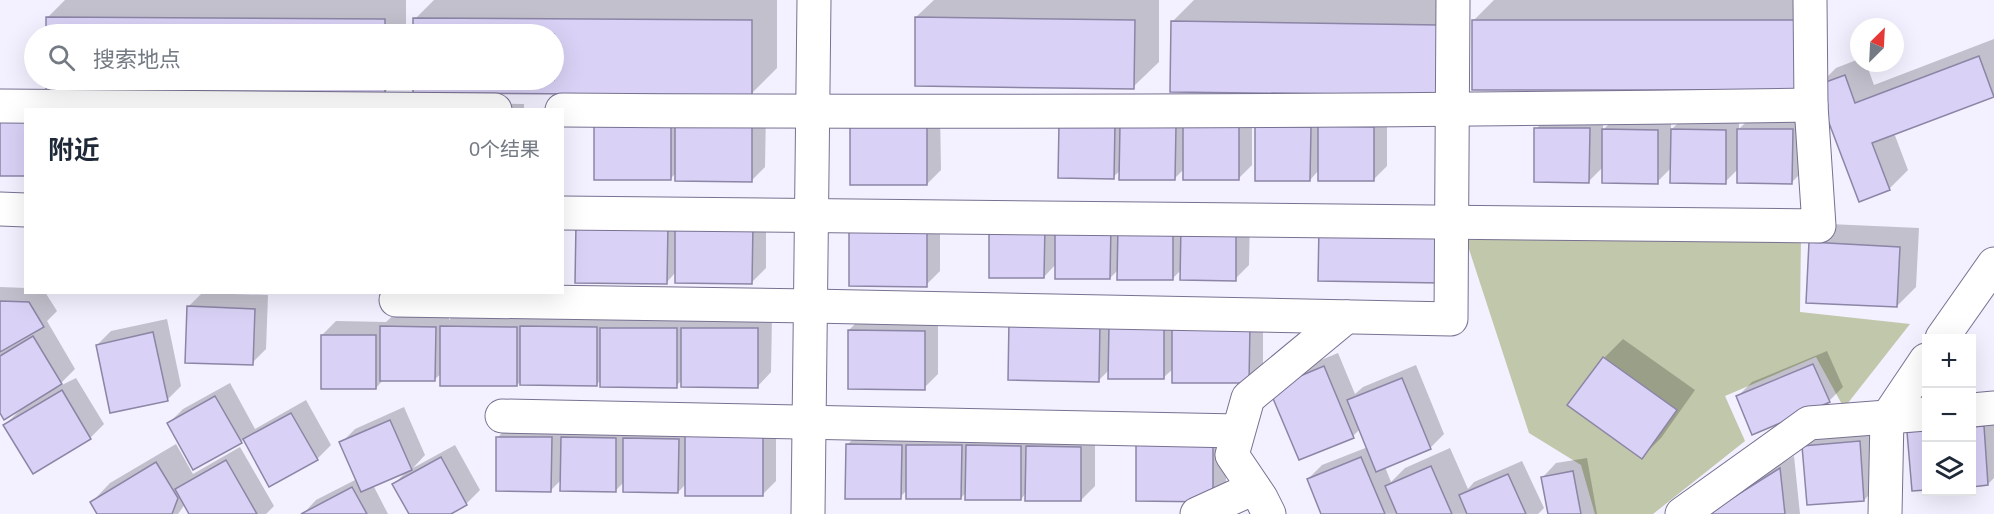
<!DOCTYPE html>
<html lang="zh">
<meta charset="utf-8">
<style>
:root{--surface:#fff;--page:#f2f2f3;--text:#1f2937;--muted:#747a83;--line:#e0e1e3}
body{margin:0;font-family:Helvetica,"Noto Sans SC",sans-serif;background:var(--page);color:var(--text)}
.controls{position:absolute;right:18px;bottom:18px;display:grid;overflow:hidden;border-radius:0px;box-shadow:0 6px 24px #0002}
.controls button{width:54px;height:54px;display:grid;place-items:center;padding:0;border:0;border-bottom:2px solid var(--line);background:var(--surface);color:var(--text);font:30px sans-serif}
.compass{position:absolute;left:1850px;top:18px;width:54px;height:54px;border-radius:50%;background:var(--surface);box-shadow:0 6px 24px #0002;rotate:24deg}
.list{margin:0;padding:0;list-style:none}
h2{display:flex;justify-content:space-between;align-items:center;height:78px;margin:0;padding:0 24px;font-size:26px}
h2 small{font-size:20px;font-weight:400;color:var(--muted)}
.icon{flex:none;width:33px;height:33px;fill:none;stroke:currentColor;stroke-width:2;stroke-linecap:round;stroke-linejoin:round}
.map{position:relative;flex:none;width:1994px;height:514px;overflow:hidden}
.search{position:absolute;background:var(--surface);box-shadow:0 6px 24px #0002;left:24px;top:24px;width:540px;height:66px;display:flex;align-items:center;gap:15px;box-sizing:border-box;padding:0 21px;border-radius:33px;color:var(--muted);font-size:22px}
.panel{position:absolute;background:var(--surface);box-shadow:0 6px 24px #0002;left:24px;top:108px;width:540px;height:186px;border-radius:0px}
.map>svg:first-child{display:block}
.green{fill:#c1c7aa}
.shadow{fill:#0003}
.building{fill:#d9d2f6;stroke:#8c85a6;stroke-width:1.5}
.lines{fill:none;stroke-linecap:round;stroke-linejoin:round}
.minor-casing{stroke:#787191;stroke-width:35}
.minor{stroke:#fff;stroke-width:33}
</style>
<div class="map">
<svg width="1994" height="514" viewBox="0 0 1994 514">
<rect width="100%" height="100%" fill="#f3f0ff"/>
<!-- green -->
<path class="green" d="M1801 238 1800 312 1910 324 1844 408 1816 357 1725 396 1745 441 1653 514H1595L1581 465 1529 433 1466 240Z"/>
<!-- shadow -->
<g class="shadow">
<path d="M65 0H406V34H47V18Z"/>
<path d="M434 0H777V68L751 94 414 92V80H554V34H415V19Z"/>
<path d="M934 0H1159V62L1133 87 916 17Z"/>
<path d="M1194 0H1464V68L1172 22Z"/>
<path d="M1494 0H1822V63L1473 21Z"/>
<path d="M1994 39V96L1894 133 1908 170 1889 189 1817 87 1836 68 1859 59V63H1866L1874 85Z"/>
<path d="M47 80H398L384 93 47 91Z"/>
<path d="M435 103 524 104V110H428Z"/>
<path d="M766 109 765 167 751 181 676 173 670 179 596 121Z"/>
<path d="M1075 111 1252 113V165L1238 179 1184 169 1175 178 1121 170 1113 177Z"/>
<path d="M940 113 941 170 927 184 851 183Z"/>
<path d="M1387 114V166L1373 180 1319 170 1310 180 1257 127Z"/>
<path d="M1550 115H1603V130L1618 115 1671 116V130L1686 115 1739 116V129L1753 115 1806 116V168L1792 182 1738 169 1725 182 1672 167 1657 182 1604 166 1589 181 1536 129Z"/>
<path d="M766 211V268L752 282 676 272 666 283 578 223Z"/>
<path d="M1250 213 1249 265 1235 279 1182 269 1172 279 1119 269 1110 278 1056 264 1044 277 991 224Z"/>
<path d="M940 214V271L926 285 851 284Z"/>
<path d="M1829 224 1919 228 1916 287 1897 306 1810 243Z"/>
<path d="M0 287 26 288V292H45L57 311 47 321 75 369 56 388 76 378 104 424 90 438 33 472 5 425 23 407 0 410Z"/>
<path d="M202 293 268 295 266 349 252 363 188 307Z"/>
<path d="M1263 310V368L1249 382 1174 368 1163 378 1110 369 1099 380 1010 320Z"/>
<path d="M396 313H449V320L456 313 772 315 771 372 758 386 682 380 676 386 601 380 597 384 522 380 517 385 442 373 435 379H384L376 388 322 335 336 321 386 322Z"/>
<path d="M863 316 938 317V374L924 388 849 330Z"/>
<path d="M167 319 181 386 167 400 97 345 111 331Z"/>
<path d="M1623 339 1695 390 1661 438 1642 457 1604 358Z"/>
<path d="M1827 351 1843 387 1829 401 1738 396 1752 382Z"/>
<path d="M1338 353 1355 394 1363 387 1416 365 1444 434 1430 448 1385 467 1391 482 1405 468 1450 448 1468 489 1474 482 1522 461 1544 508 1538 514H1323L1308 479 1322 465 1368 447 1360 429 1353 436 1285 375Z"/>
<path d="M230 383 255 429 306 400 331 445 317 459 244 439 241 442 169 423 183 409Z"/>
<path d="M404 407 425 455 413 468 455 445 480 490 466 504 448 514H410L394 484 408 470 373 485 388 514H303L316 500 357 479 341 443 355 429Z"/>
<path d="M1994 413V478L1988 484 1972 485V415Z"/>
<path d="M1926 418V488L1913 489Z"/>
<path d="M776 423V481L762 495 687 483 678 492 624 482 615 491 562 479 551 490 497 438 511 424H565V435L576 424Z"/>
<path d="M1873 428 1878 486 1864 500 1804 446 1818 432Z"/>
<path d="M1227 429 1226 486 1213 500 1137 499Z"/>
<path d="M861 431 1095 434V486L1081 500 1027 492 1021 499 967 491 961 498 907 490 900 497 847 445Z"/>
<path d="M176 444 193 474 240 447 274 506 266 514H191L185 504 178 514H99L92 502 110 483Z"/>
<path d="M1794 456 1800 514H1701Z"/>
<path d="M1587 458 1597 514H1549L1543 477 1556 463Z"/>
</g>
<!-- building -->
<g class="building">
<path d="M46 17 385 19V34H46Z"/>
<path d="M915 17 1135 20 1134 89 915 86Z"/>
<path d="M413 18 752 20V95L413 93V80H554V34H413Z"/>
<path d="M1472 20H1797L1798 90H1472Z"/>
<path d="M1171 21 1439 25V95L1170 92Z"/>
<path d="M1979 56 1994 97 1872 143 1890 190 1859 202 1815 86 1845 75 1855 103Z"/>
<path d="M46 80H385V94L46 93Z"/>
<path d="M0 119 26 120V176H0Z"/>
<path d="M594 120 671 122V180H594Z"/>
<path d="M675 122 752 123V182L675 181Z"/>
<path d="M1059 124H1115L1114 179 1058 178Z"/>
<path d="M1120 125 1176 126 1175 180H1119Z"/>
<path d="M850 126 927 127V185H850Z"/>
<rect x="1183" y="126" width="56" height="54"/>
<path d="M1255 126 1311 127 1310 181H1255Z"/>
<path d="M1318 126 1374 127V181H1318Z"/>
<path d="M1534 128H1590L1589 183 1534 182Z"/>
<path d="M1602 129 1658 130V184L1602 183Z"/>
<path d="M1671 129 1726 130V184L1670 183Z"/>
<path d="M1737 129H1793L1792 184 1737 183Z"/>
<path d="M576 223 668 224 667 284 575 283Z"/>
<path d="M989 223 1045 224 1044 278H989Z"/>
<path d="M675 224H753L752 284 675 283Z"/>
<path d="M1055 224 1111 225 1110 279H1055Z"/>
<path d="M1118 225 1173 226V280H1117Z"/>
<path d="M1181 226 1236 227V281L1180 280Z"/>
<path d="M849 227H927V287L849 286Z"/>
<path d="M1319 227 1442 229 1441 283 1318 281Z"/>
<path d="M1809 242 1900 247 1897 307 1806 303Z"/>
<path d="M0 301 29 302 44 327 0 352Z"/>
<path d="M187 306 255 309 253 365 185 363Z"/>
<path d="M1009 320 1100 321 1099 382 1008 380Z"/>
<path d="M1172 323 1250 324 1249 383H1172Z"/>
<path d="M1109 325H1164V379H1108Z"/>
<path d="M380 326 436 327 435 381H380Z"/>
<path d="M440 326 517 327V386H440Z"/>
<path d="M520 326 597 327V386L520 385Z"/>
<path d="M600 328H677V388L600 387Z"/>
<path d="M681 328H758V388L681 387Z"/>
<path d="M848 330 925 331V390L848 389Z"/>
<path d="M153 332 168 401 110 413 96 345Z"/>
<rect x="321" y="335" width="55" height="54"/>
<path d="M33 336 62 384 4 420 0 413V356Z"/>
<path d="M1603 357 1677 410 1642 459 1567 405Z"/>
<path d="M1813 364 1830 402 1752 435 1736 396Z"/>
<path d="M1324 366 1354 438 1299 460 1269 389Z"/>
<path d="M1402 378 1431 449 1376 472 1347 400Z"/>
<path d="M62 390 91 439 33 474 3 425Z"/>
<path d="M215 396 242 443 193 470 167 423Z"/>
<path d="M291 413 318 460 269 487 243 439Z"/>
<path d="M390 420 412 470 361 492 339 442Z"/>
<path d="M1984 426 1988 485 1972 487V427Z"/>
<path d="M1926 430V490L1912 491 1907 432Z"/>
<path d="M685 436 763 437V496H685Z"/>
<path d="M496 437H552L551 492 496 491Z"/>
<path d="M561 437 616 438V492L560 491Z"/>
<path d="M623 438 679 439 678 493 623 492Z"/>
<path d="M1860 441 1864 501 1807 505 1802 446Z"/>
<path d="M1136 442H1213V502L1136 501Z"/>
<path d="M846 444 902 445 901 499H845Z"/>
<path d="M906 445H962L961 499H906Z"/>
<path d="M966 445 1021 446V500H965Z"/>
<path d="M1026 446 1081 447V501H1025Z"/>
<path d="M441 457 467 505 451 514H409L392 484Z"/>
<path d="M1361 457 1385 514H1321L1307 479Z"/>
<path d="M226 460 257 514H189L175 489Z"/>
<path d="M156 462 178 498 172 514H97L90 502Z"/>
<path d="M1431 466 1452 514H1397L1385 486Z"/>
<path d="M1780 468 1785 514H1707Z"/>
<path d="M1573 471 1581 514H1548L1541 477Z"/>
<path d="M1508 474 1526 514H1467L1459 495Z"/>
<path d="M352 487 367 514H301Z"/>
</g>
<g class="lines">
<defs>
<g id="minor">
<path d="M0 106 495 110"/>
<path d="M562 110C979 113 1395 111 1811 105"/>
<path d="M0 209 26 210"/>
<path d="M562 213 1819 226 1811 105 1810 0"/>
<path d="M396 300 811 306 1451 319 1453 0"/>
<path d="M1942 338 1994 264"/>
<path d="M1972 410 1994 408"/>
<path d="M502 416 1238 431"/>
<path d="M808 514 814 0"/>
<path d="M1197 514 1254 488"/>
<path d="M1269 514 1261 498 1232 455 1248 398 1346 317"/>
<path d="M1682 514 1809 423 1926 414"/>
<path d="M1885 514 1887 418 1926 360"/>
</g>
</defs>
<!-- minor casing -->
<use href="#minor" class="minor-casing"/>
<!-- minor -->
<use href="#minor" class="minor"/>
</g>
</svg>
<div class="controls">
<button>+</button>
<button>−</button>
<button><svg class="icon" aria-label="layers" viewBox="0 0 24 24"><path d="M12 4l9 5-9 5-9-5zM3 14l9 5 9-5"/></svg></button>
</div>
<svg class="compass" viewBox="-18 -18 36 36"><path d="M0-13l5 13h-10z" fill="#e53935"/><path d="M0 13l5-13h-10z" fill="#747a83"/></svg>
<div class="search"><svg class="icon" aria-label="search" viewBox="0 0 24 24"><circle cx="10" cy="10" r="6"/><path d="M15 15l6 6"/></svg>搜索地点</div>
<section class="panel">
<h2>附近<small>0个结果</small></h2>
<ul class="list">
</ul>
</section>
</div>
